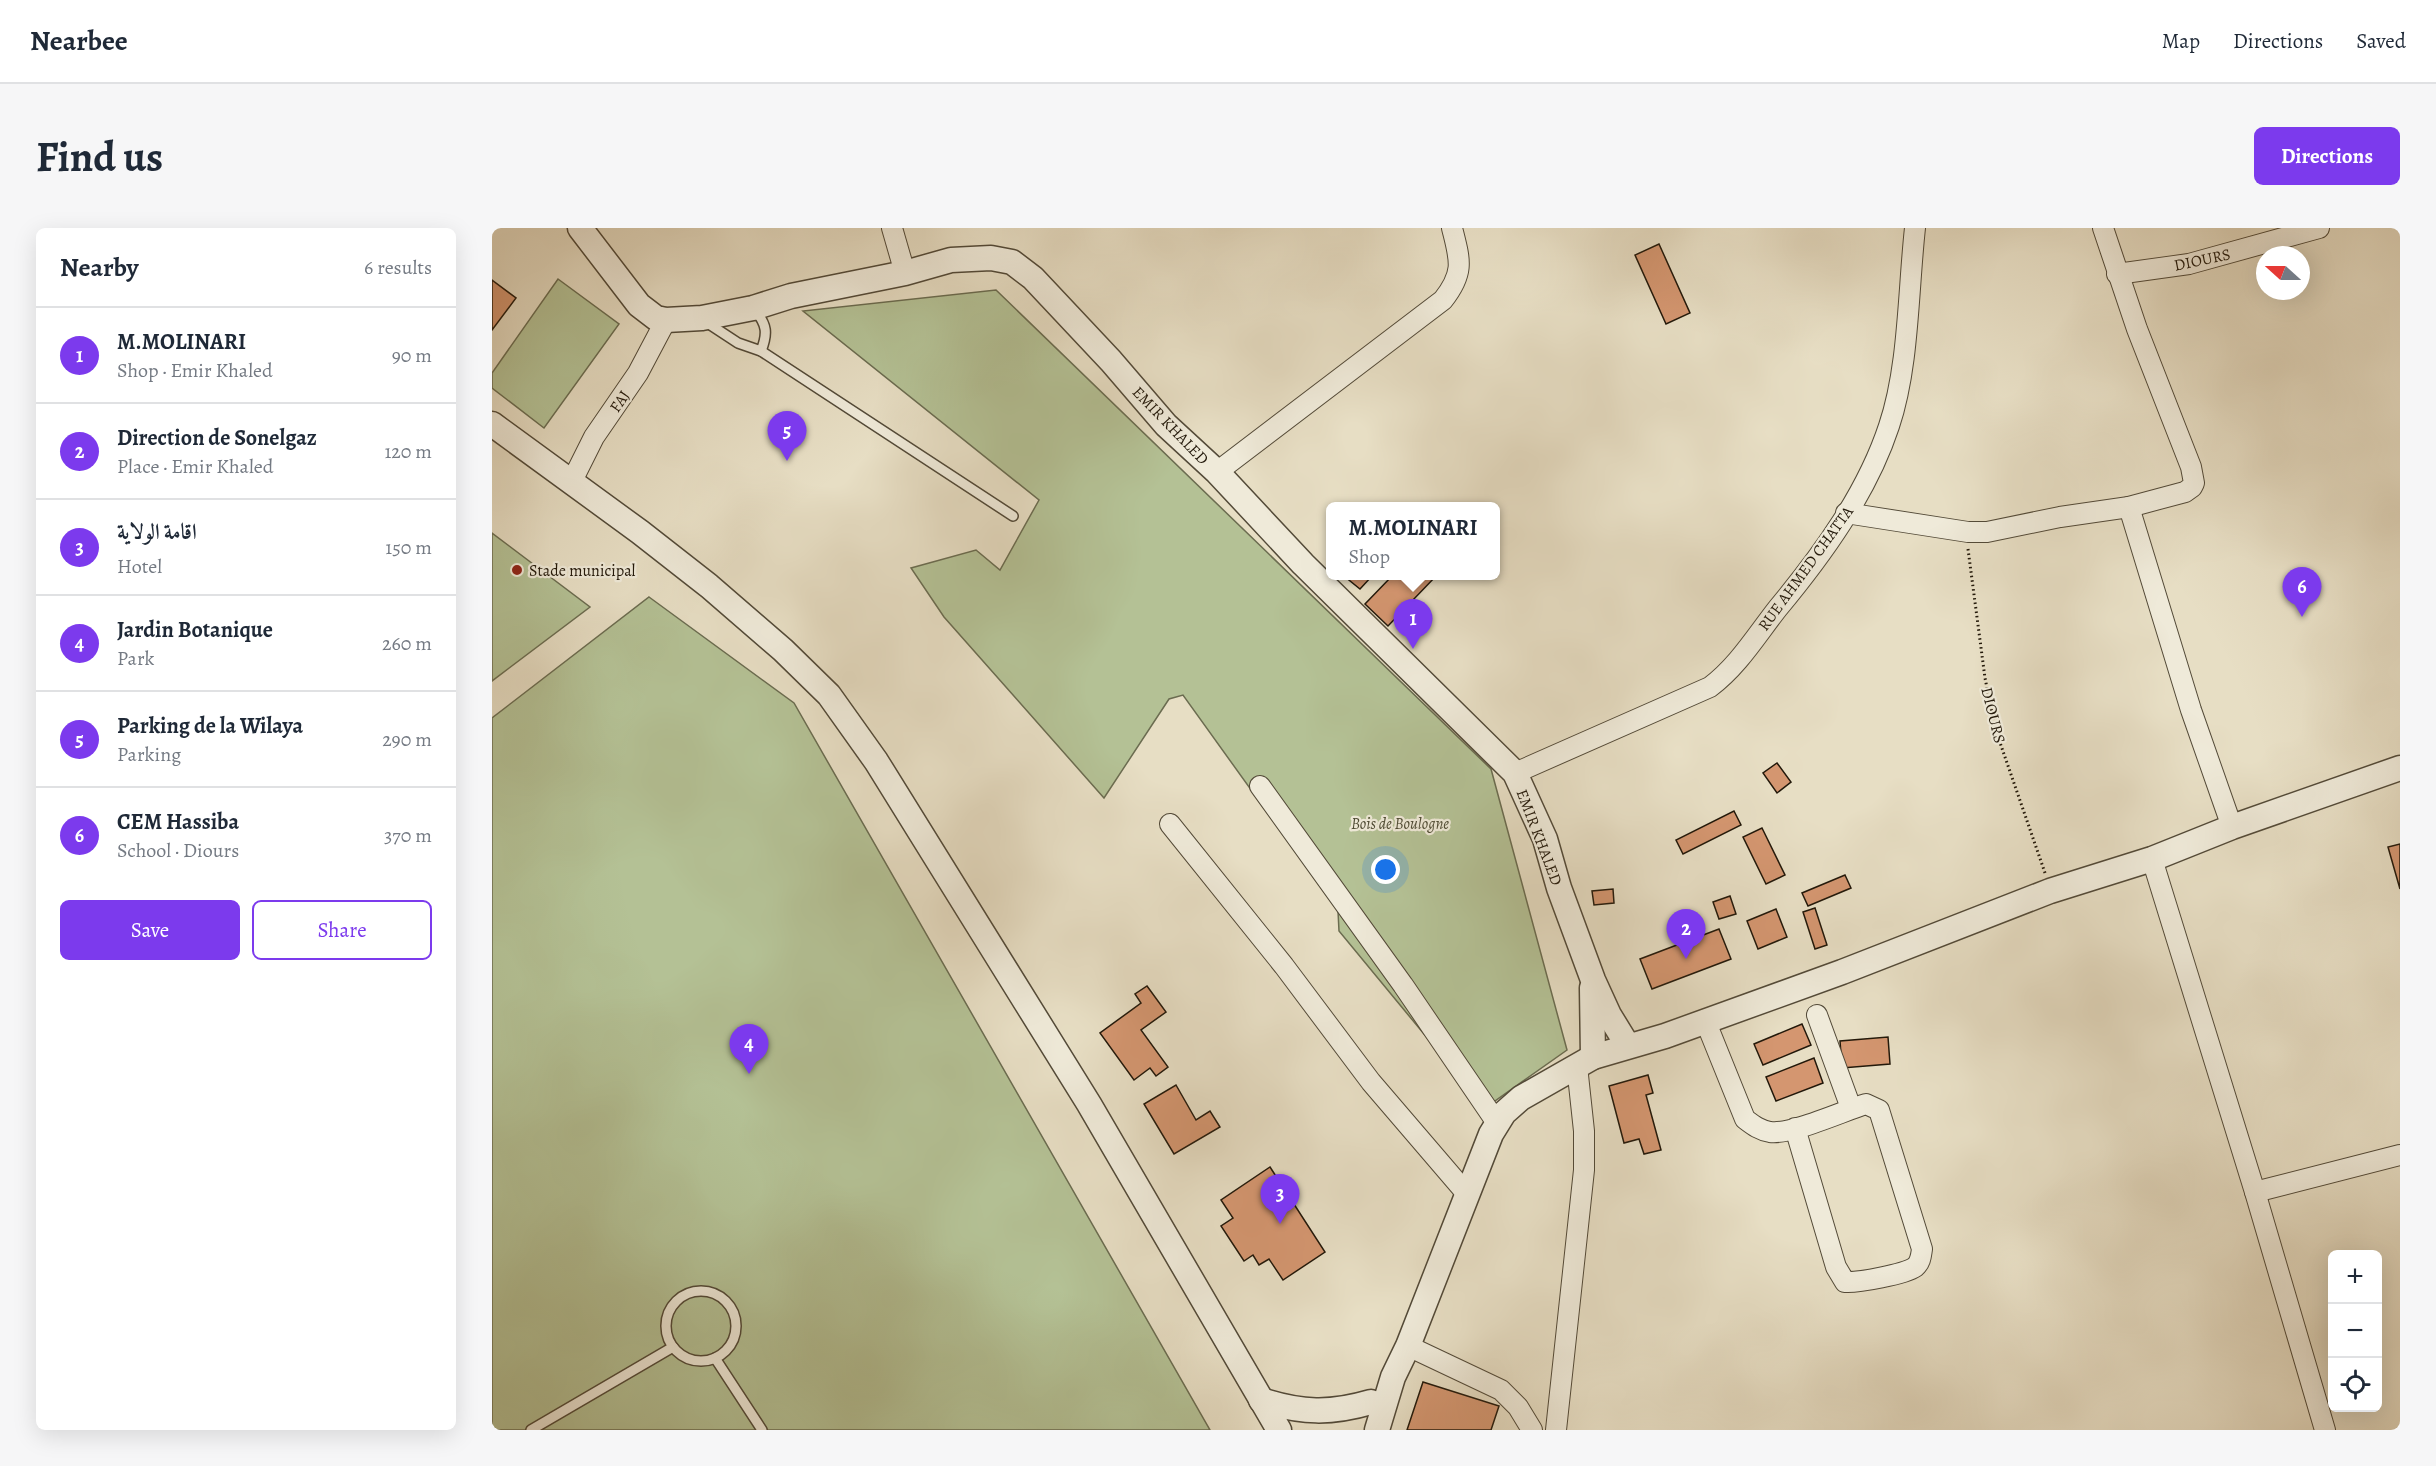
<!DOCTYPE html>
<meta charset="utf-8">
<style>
:root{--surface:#fff;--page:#f6f6f7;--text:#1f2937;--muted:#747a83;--line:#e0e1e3;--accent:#7c3aed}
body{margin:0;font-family:Alegreya,Amiri,serif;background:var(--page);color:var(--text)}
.controls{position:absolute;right:18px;bottom:18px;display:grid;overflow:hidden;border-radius:9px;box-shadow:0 6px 24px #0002}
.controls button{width:54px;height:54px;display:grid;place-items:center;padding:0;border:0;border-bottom:2px solid var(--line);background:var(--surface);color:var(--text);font:30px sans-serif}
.compass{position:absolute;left:1764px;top:18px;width:54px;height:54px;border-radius:50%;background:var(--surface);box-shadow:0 6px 24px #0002;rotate:291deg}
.you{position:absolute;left:894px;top:642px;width:21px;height:21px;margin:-15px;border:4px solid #fff;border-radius:50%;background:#1a73e8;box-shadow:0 0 0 9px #1a73e833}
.badge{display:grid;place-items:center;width:39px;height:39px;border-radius:50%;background:var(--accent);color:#fff;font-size:20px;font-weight:700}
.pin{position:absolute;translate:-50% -50px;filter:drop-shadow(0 2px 3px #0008)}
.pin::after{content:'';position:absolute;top:32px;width:21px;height:18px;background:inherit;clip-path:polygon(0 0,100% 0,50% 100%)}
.popup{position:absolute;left:834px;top:274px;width:174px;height:78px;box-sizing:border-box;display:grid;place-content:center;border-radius:9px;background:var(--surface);filter:drop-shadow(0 2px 4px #0005);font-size:20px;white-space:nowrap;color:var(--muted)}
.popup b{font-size:22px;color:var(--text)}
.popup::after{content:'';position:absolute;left:50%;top:100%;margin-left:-12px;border:12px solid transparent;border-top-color:var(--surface)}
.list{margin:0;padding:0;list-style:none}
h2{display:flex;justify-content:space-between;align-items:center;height:78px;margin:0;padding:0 24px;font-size:26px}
h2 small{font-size:20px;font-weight:400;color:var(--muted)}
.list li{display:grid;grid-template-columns:39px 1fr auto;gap:18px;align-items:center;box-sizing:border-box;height:96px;padding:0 24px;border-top:2px solid var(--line)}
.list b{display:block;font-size:22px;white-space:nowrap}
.list p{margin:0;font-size:20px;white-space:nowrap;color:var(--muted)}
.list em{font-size:20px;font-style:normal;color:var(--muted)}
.actions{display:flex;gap:12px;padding:18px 24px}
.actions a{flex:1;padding:14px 0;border:2px solid var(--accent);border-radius:9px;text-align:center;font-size:21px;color:var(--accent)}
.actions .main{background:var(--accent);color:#fff}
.icon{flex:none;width:33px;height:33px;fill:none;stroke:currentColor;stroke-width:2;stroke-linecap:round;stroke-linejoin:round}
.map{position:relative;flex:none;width:1908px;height:1202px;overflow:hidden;border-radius:9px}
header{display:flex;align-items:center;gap:36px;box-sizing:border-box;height:84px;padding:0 30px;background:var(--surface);border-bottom:2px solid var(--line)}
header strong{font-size:28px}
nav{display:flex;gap:33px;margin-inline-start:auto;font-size:21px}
.intro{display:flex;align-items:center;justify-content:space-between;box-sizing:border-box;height:144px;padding:0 36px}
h1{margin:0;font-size:42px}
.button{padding:15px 27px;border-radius:9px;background:var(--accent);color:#fff;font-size:21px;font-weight:700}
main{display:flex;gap:36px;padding:0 36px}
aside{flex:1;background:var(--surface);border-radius:9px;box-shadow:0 6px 24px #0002}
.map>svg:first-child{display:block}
.green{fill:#b4c195;stroke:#6b6c50;stroke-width:1.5}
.building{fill:#d49670;stroke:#22180a;stroke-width:1.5}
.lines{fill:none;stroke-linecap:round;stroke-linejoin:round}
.service-casing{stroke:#534a38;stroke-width:12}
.minor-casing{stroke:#534a38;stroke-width:22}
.tertiary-casing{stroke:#534a38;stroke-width:27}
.path{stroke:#22180a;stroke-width:3;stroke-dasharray:1.5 3;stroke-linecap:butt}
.service{stroke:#efead9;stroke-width:9}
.minor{stroke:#efead9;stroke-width:20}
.tertiary{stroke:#efead9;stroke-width:24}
.poi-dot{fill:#8f2418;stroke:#efead9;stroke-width:2}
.labels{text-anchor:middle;stroke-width:4.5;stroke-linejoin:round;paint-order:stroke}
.street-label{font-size:16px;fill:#22180a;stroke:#efead9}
.poi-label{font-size:16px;fill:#22180a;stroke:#efead9;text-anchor:start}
.park-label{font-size:16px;font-style:italic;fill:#4e4b34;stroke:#efead9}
</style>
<header>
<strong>Nearbee</strong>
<nav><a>Map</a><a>Directions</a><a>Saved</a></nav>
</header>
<div class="intro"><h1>Find us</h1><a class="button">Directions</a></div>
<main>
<aside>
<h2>Nearby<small>6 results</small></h2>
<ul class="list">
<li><span class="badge">1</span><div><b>M.MOLINARI</b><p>Shop · Emir Khaled</p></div><em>90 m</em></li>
<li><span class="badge">2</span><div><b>Direction de Sonelgaz</b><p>Place · Emir Khaled</p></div><em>120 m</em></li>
<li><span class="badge">3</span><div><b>اقامة الولاية</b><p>Hotel</p></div><em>150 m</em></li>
<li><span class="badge">4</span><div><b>Jardin Botanique</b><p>Park</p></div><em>260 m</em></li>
<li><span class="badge">5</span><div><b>Parking de la Wilaya</b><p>Parking</p></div><em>290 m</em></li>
<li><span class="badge">6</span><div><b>CEM Hassiba</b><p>School · Diours</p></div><em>370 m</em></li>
</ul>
<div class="actions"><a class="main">Save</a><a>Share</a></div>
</aside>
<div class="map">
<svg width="1908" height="1202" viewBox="0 0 1908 1202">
<rect width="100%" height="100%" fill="#e7dec4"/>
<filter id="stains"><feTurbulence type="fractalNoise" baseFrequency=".00333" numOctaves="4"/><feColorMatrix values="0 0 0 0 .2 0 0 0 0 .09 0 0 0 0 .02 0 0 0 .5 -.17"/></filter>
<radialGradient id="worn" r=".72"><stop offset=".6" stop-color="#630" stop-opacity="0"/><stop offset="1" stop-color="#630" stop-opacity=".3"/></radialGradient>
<!-- green -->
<g class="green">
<path d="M66 51 127 96 52 200 0 160V145Z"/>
<path d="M504 62 999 541 1075 822 993 880 847 703 846 683 691 467 677 471 612 570 452 389 419 340 484 322 508 342 547 272 311 83Z"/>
<path d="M0 305 98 379 0 453Z"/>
<path d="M157 369 302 475 718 1202H0V490Z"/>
</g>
<!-- building -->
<g class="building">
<path d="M1167 16 1198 85 1174 96 1143 27Z"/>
<path d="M0 52 24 70 0 102Z"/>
<path d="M852 348H880L868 361Z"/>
<path d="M900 348H944L896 398 873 376Z"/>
<path d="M1285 535 1299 554 1285 565 1271 545Z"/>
<path d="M1242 583 1249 597 1191 626 1184 612Z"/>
<path d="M1270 600 1293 647 1274 656 1251 609Z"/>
<path d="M1908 616V661L1896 619Z"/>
<path d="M1353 647 1359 660 1316 678 1310 665Z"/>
<path d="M1121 661 1122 675 1102 677 1100 663Z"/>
<path d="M1238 668 1244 686 1227 691 1221 674Z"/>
<path d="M1323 680 1335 717 1323 721 1311 684Z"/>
<path d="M1284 681 1295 709 1266 721 1255 693Z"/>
<path d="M1227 701 1239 731 1160 761 1148 731Z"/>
<path d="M655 758 674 784 649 802 676 839 664 848 658 840 642 852 608 805 649 775 643 766Z"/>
<path d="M1310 796 1319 817 1271 837 1262 816Z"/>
<path d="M1396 809 1398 836 1350 840 1348 813Z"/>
<path d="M1322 830 1331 855 1284 873 1274 849Z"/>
<path d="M1156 847 1161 865 1154 867 1169 922 1152 926 1147 911 1132 915 1117 858Z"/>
<path d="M684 857 704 892 718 883 728 899 682 926 652 876Z"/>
<path d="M778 939 833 1024 791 1052 777 1031 767 1037 761 1027 752 1033 729 998 741 990 729 972Z"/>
<path d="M931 1154 1007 1178 999 1202H915Z"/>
</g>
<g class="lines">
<defs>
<g id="service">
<path d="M263 82C275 97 276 105 269 123"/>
<path d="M214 94 246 115 269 123 521 288"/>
<circle cx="209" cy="1098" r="35"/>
<path d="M223 1130 270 1202"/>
<path d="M39 1202 181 1119"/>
</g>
<g id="minor">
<path d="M400 0 413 45"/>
<path d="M1611 0 1645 101 1699 239 1702 255 1700 259 1693 264 1637 279"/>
<path d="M1625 46 1697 36 1827 0"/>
<path d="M725 244 951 72C973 44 968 32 960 0"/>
<path d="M80 253 102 209 146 145 174 92"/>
<path d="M1354 285 1476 304H1495L1568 289 1637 279 1699 482 1740 599"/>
<path d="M1023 545 1218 459C1246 438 1264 408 1286 380 1330 327 1375 265 1397 198 1417 139 1416 63 1423 0"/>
<path d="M768 558 911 757 1005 895"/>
<path d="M678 596 792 738 879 854 975 966"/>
<path d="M1660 631 1763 964 1833 1202"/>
<path d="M1325 787 1359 880"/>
<path d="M1213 792 1253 891C1261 897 1267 902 1278 904 1299 907 1351 883 1374 876L1387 882 1430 1021C1429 1027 1429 1034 1423 1039 1413 1046 1366 1055 1353 1054L1344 1039 1303 900"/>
<path d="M1763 964 1908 927"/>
<path d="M916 1118 1009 1162 1026 1179 1040 1202"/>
<path d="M1064 1202 1092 942V903L1085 838"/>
</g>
<g id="tertiary">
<path d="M88 0 147 77 164 90 174 92 210 90 261 80 299 68 413 45 459 32 499 30 520 34 541 50 619 133 674 197 725 244 811 336 1023 545 1053 611 1067 660 1101 752 1117 787 1136 818"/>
<path d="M0 196 148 304 217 358 291 422 337 467 384 533 597 876 787 1202"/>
<path d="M1100 760 1101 829"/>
<path d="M769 1172C810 1185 838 1186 879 1174"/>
<path d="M885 1202 901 1149 916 1118 999 906 1012 885 1029 870 1101 829 1173 808 1350 744 1558 663 1660 631 1740 599 1908 540"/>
</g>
</defs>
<!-- service casing -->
<use href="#service" class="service-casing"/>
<!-- minor casing -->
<use href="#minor" class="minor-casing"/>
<!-- tertiary casing -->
<use href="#tertiary" class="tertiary-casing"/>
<!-- path -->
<path class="path" d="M1476 321 1493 450 1503 500 1553 645"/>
<!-- service -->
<use href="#service" class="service"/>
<!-- minor -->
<use href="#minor" class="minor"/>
<!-- tertiary -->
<use href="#tertiary" class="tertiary"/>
</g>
<!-- markers -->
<circle class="poi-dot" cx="25" cy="342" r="6"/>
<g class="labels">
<!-- street labels -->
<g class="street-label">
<text transform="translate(1710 31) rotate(-12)" y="6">DIOURS</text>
<text transform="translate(127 173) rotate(-56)" y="6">FAJ</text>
<text transform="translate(679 197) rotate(46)" y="6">EMIR KHALED</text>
<text transform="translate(1313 340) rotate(-54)" y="6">RUE AHMED CHATTA</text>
<text transform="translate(1502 487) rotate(76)" y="6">DIOURS</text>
<text transform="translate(1048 609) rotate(69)" y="6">EMIR KHALED</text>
</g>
<!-- poi labels -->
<g class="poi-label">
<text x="37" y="348">Stade municipal</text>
</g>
<!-- park labels -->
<g class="park-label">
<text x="908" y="601">Bois de Boulogne</text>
</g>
</g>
<rect width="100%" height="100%" filter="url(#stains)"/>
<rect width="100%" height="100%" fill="url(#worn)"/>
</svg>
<div class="controls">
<button>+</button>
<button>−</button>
<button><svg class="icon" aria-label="locate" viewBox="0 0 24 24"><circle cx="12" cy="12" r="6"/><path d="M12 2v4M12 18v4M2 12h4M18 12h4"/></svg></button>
</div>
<svg class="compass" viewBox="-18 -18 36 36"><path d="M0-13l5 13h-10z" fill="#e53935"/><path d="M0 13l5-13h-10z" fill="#747a83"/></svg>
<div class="you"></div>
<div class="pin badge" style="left:921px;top:421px">1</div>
<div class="popup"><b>M.MOLINARI</b>Shop</div>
<div class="pin badge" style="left:1194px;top:731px">2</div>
<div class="pin badge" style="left:788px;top:996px">3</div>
<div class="pin badge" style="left:257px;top:846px">4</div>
<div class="pin badge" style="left:295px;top:233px">5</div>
<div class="pin badge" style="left:1810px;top:389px">6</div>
</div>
</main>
